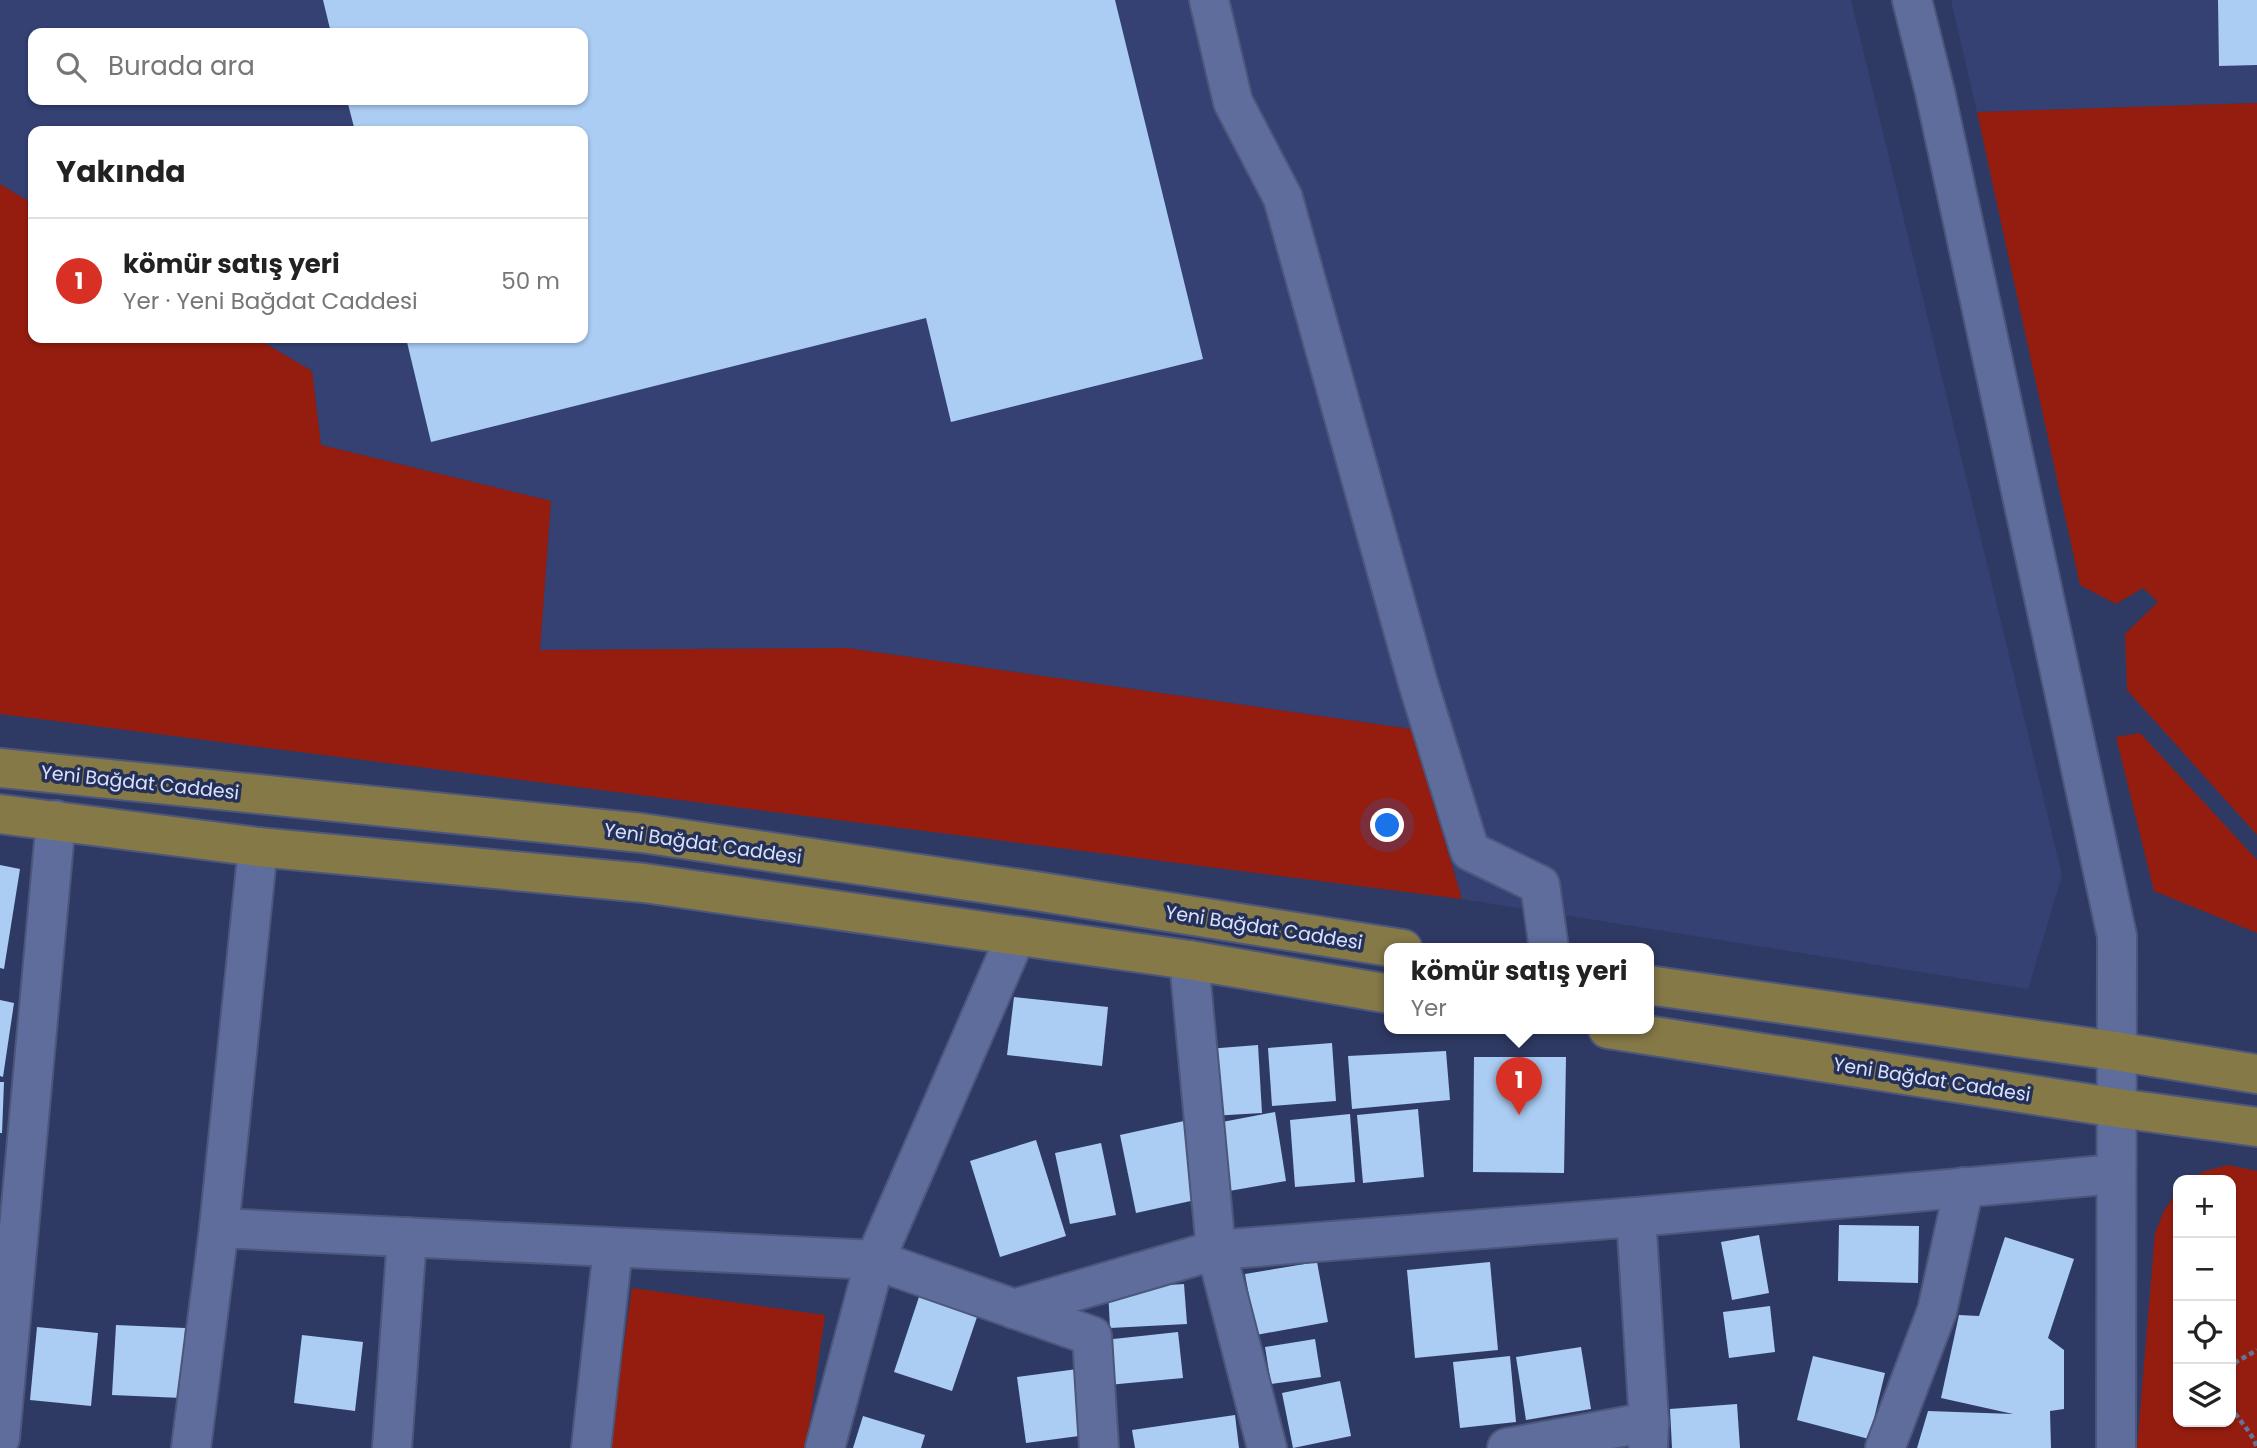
<!DOCTYPE html>
<html lang="tr">
<meta charset="utf-8">
<style>
:root{--surface:#fff;--page:#f6f6f6;--text:#222;--muted:#767676;--line:#e0e0e0;--accent:#d93025}
body{margin:0;font-family:Poppins,sans-serif;background:var(--page);color:var(--text)}
.controls{position:absolute;right:21px;bottom:21px;display:grid;overflow:hidden;border-radius:14px;box-shadow:0 2px 5px #0004}
.controls button{width:63px;height:63px;display:grid;place-items:center;padding:0;border:0;border-bottom:2px solid var(--line);background:var(--surface);color:var(--text);font:35px sans-serif}
.you{position:absolute;left:1388px;top:826px;width:24px;height:24px;margin:-18px;border:5px solid #fff;border-radius:50%;background:#1a73e8;box-shadow:0 0 0 10px #1a73e833}
.badge{display:grid;place-items:center;width:46px;height:46px;border-radius:50%;background:var(--accent);color:#fff;font-size:23px;font-weight:700}
.pin{position:absolute;translate:-50% -58px;filter:drop-shadow(0 2px 4px #0008)}
.pin::after{content:'';position:absolute;top:37px;width:24px;height:21px;background:inherit;clip-path:polygon(0 0,100% 0,50% 100%)}
.popup{position:absolute;left:1384px;top:943px;width:270px;height:91px;box-sizing:border-box;display:grid;place-content:center;border-radius:14px;background:var(--surface);filter:drop-shadow(0 2px 5px #0005);font-size:23px;white-space:nowrap;color:var(--muted)}
.popup b{font-size:26px;color:var(--text)}
.popup::after{content:'';position:absolute;left:50%;top:100%;margin-left:-14px;border:14px solid transparent;border-top-color:var(--surface)}
.list{margin:0;padding:0;list-style:none}
h2{display:flex;justify-content:space-between;align-items:center;height:91px;margin:0;padding:0 28px;font-size:30px}
h2 small{font-size:23px;font-weight:400;color:var(--muted)}
.list li{display:grid;grid-template-columns:46px 1fr auto;gap:21px;align-items:center;box-sizing:border-box;height:126px;padding:0 28px;border-top:2px solid var(--line)}
.list b{display:block;font-size:26px;white-space:nowrap}
.list p{margin:0;font-size:23px;white-space:nowrap;color:var(--muted)}
.list em{font-size:23px;font-style:normal;color:var(--muted)}
.icon{flex:none;width:38px;height:38px;fill:none;stroke:currentColor;stroke-width:2;stroke-linecap:round;stroke-linejoin:round}
.map{position:relative;flex:none;width:2257px;height:1448px;overflow:hidden}
.search{position:absolute;background:var(--surface);box-shadow:0 2px 5px #0004;left:28px;top:28px;width:560px;height:77px;display:flex;align-items:center;gap:18px;box-sizing:border-box;padding:0 24px;border-radius:14px;color:var(--muted);font-size:26px}
.panel{position:absolute;background:var(--surface);box-shadow:0 2px 5px #0004;left:28px;top:126px;width:560px;height:217px;border-radius:14px}
.map>svg:first-child{display:block}
.built{fill:#344172;fill-rule:evenodd}
.green{fill:#941d0f}
.building{fill:#abcdf3}
.lines{fill:none;stroke-linecap:round;stroke-linejoin:round}
.minor-casing{stroke:#4d567b;stroke-width:42}
.major-casing{stroke:#4d567b;stroke-width:42}
.path{stroke:#677297;stroke-width:4.5;stroke-dasharray:5 3.5;stroke-linecap:butt}
.minor{stroke:#5f6d9c;stroke-width:38}
.major{stroke:#867948;stroke-width:38}
.labels{text-anchor:middle;stroke-width:7;stroke-linejoin:round;paint-order:stroke}
.street-label{font-size:19px;fill:#d9e2fd;stroke:#253059}
</style>
<div class="map">
<svg width="2257" height="1448" viewBox="0 0 2257 1448">
<rect width="100%" height="100%" fill="#2f3a64"/>
<!-- built -->
<g class="built">
<path d="M0 0H1851L2062 875 2028 989 1462 899 1411 729 847 648 540 650 551 501 321 445 312 371 256 338H583V131H33V204L0 184ZM33 33H583V100H33Z"/>
<path d="M1951 0H2257V103L1977 112Z"/>
</g>
<!-- green -->
<g class="green">
<path d="M2257 103V835L2127 690 2125 634 2158 602 2143 588 2116 604 2080 585 1977 112Z"/>
<path d="M0 184 33 204V338H256L312 371 321 445 551 501 540 650 847 648 1411 729 1462 899 0 714Z"/>
<path d="M2140 733 2257 860V933L2154 891 2116 737Z"/>
<path d="M2228 1165 2257 1171V1448H2137L2155 1233 2164 1211 2178 1190V1422H2231V1180H2190L2202 1172Z"/>
<path d="M632 1288 825 1315 806 1448H609Z"/>
</g>
<!-- building -->
<g class="building">
<path d="M323 0H1115L1203 359 951 422 926 318 431 442 406 338H583V131H355L347 100H583V33H331Z"/>
<path d="M2218 0H2257V65L2219 66Z"/>
<path d="M0 865 20 869 4 969 0 968Z"/>
<path d="M1014 997 1108 1007 1102 1066 1007 1055Z"/>
<path d="M0 1000 14 1003 3 1077 0 1076Z"/>
<path d="M1332 1043 1336 1101 1272 1106 1268 1048Z"/>
<path d="M1258 1045 1262 1113 1211 1116 1207 1049Z"/>
<path d="M1446 1051 1450 1100 1352 1109 1348 1056Z"/>
<path d="M1474 1057H1566L1564 1173 1473 1172Z"/>
<path d="M0 1082H4L2 1133H0Z"/>
<path d="M1418 1109 1424 1177 1363 1183 1357 1115Z"/>
<path d="M1275 1112 1286 1181 1229 1191 1217 1123Z"/>
<path d="M1350 1114 1355 1182 1295 1187 1290 1120Z"/>
<path d="M1193 1119 1209 1197 1136 1213 1120 1135Z"/>
<path d="M1036 1140 1066 1236 1000 1257 970 1161Z"/>
<path d="M1101 1143 1116 1215 1070 1224 1055 1153Z"/>
<path d="M1839 1225 1919 1226 1918 1283 1838 1281Z"/>
<path d="M1759 1235 1769 1293 1732 1300 1721 1242Z"/>
<path d="M2005 1237 2074 1259 2048 1338 2064 1350V1409L2050 1411 2051 1448H1917L1928 1411 2013 1414 1941 1398 1959 1315 1979 1316Z"/>
<path d="M1317 1262 1328 1322 1256 1335 1245 1274Z"/>
<path d="M1490 1262 1498 1350 1415 1358 1407 1270Z"/>
<path d="M1184 1284 1187 1324 1110 1328 1108 1289Z"/>
<path d="M920 1294 978 1314 952 1391 894 1372Z"/>
<path d="M1770 1306 1775 1352 1729 1358 1723 1312Z"/>
<path d="M116 1325 185 1328 182 1398 112 1395Z"/>
<path d="M37 1327 98 1333 91 1406 30 1400Z"/>
<path d="M1178 1332 1183 1378 1108 1385 1104 1340Z"/>
<path d="M302 1335 363 1342 355 1411 294 1403Z"/>
<path d="M1315 1339 1321 1377 1271 1384 1265 1347Z"/>
<path d="M1581 1347 1591 1409 1526 1420 1516 1357Z"/>
<path d="M1510 1356 1516 1422 1460 1428 1453 1362Z"/>
<path d="M1813 1356 1885 1373 1869 1439 1797 1420Z"/>
<path d="M1085 1368 1094 1434 1026 1443 1017 1377Z"/>
<path d="M1340 1381 1351 1436 1293 1448 1282 1393Z"/>
<path d="M1737 1404 1740 1448H1672L1670 1409Z"/>
<path d="M1235 1415 1239 1448H1135L1132 1430Z"/>
<path d="M863 1416 925 1435 921 1448H853Z"/>
</g>
<g class="lines">
<defs>
<g id="minor">
<path d="M1209 0 1233 102 1283 198 1418 683 1470 851 1540 885 1549 949"/>
<path d="M1912 0 1935 92 2117 936 2116 1448"/>
<path d="M1189 960 1216 1250 1267 1448"/>
<path d="M1636 1217 1649 1422 1648 1448"/>
<path d="M219 1228 875 1260 1092 1336 1099 1448"/>
<path d="M1014 1309 1216 1250 1636 1217 2116 1174"/>
<path d="M0 1438 56 820"/>
<path d="M191 1448 219 1228 258 847"/>
<path d="M392 1448 407 1237"/>
<path d="M591 1448 613 1248"/>
<path d="M825 1448 875 1260 1016 936"/>
<path d="M1507 1448 1649 1422"/>
<path d="M1885 1448 1937 1311 1964 1187"/>
</g>
<g id="major">
<path d="M0 768 642 833 1029 890 1403 949"/>
<path d="M0 814 258 847 644 883 1189 960 1390 994"/>
<path d="M1648 985 2115 1051 2257 1074"/>
<path d="M1608 1029 2118 1108 2257 1127"/>
</g>
</defs>
<!-- minor casing -->
<use href="#minor" class="minor-casing"/>
<!-- major casing -->
<use href="#major" class="major-casing"/>
<!-- path -->
<g class="path">
<path d="M2231 1371 2236 1362 2257 1350"/>
<path d="M2231 1406C2239 1422 2252 1431 2257 1448"/>
</g>
<!-- minor -->
<use href="#minor" class="minor"/>
<!-- major -->
<use href="#major" class="major"/>
</g>
<g class="labels">
<!-- street labels -->
<g class="street-label">
<text transform="translate(140 782) rotate(6)" y="7">Yeni Bağdat Caddesi</text>
<text transform="translate(703 843) rotate(8)" y="7">Yeni Bağdat Caddesi</text>
<text transform="translate(1264 927) rotate(9)" y="7">Yeni Bağdat Caddesi</text>
<text transform="translate(1932 1079) rotate(9)" y="7">Yeni Bağdat Caddesi</text>
</g>
</g>
</svg>
<div class="controls">
<button>+</button>
<button>−</button>
<button><svg class="icon" aria-label="locate" viewBox="0 0 24 24"><circle cx="12" cy="12" r="6"/><path d="M12 2v4M12 18v4M2 12h4M18 12h4"/></svg></button>
<button><svg class="icon" aria-label="layers" viewBox="0 0 24 24"><path d="M12 4l9 5-9 5-9-5zM3 14l9 5 9-5"/></svg></button>
</div>
<div class="you"></div>
<div class="pin badge" style="left:1519px;top:1115px">1</div>
<div class="popup"><b>kömür satış yeri</b>Yer</div>
<div class="search"><svg class="icon" aria-label="search" viewBox="0 0 24 24"><circle cx="10" cy="10" r="6"/><path d="M15 15l6 6"/></svg>Burada ara</div>
<section class="panel">
<h2>Yakında<small></small></h2>
<ul class="list">
<li><span class="badge">1</span><div><b>kömür satış yeri</b><p>Yer · Yeni Bağdat Caddesi</p></div><em>50 m</em></li>
</ul>
</section>
</div>
